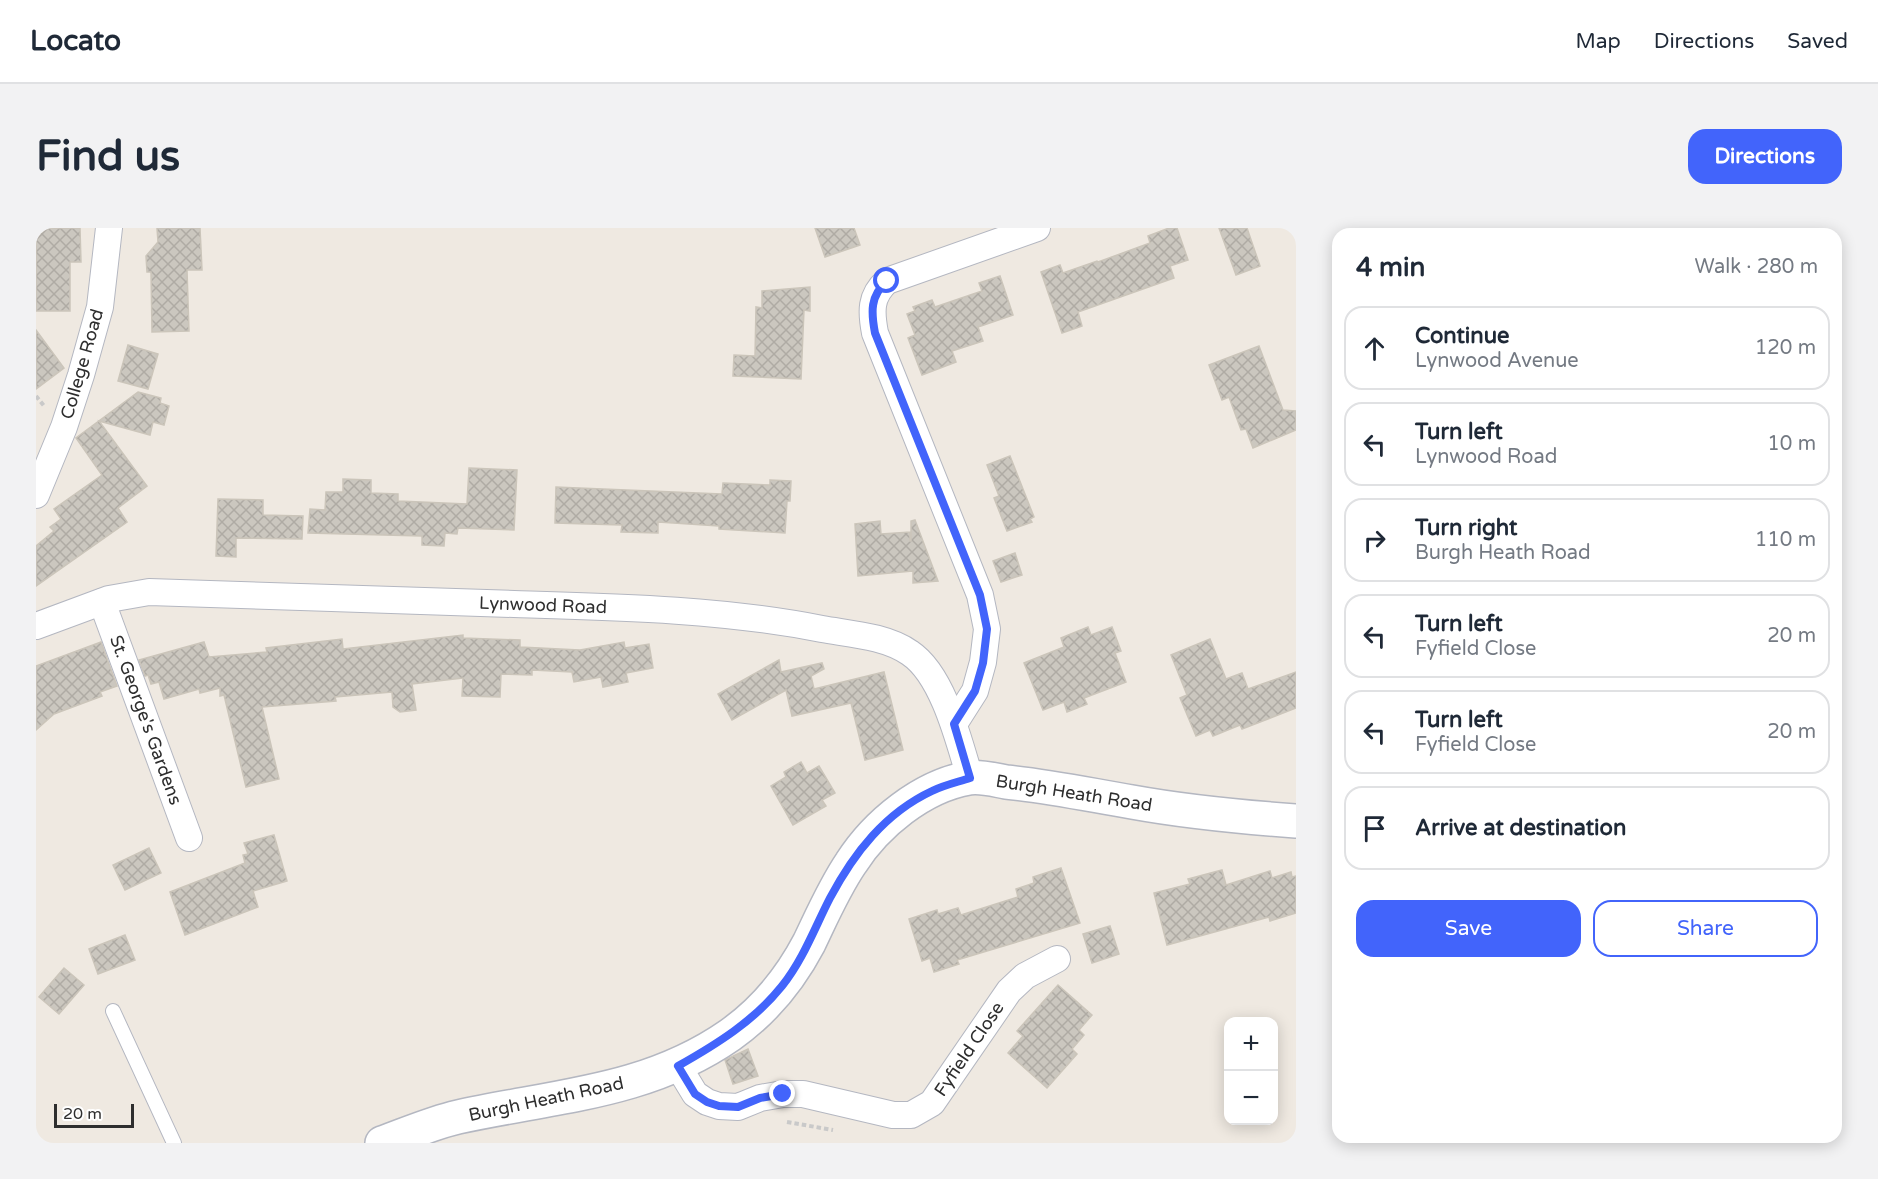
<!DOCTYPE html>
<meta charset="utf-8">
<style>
:root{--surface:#fff;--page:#f2f2f3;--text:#1f2937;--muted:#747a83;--line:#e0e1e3;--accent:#4264fb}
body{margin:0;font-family:"Varela Round",sans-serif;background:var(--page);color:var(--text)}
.controls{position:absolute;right:18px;bottom:18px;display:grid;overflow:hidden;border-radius:12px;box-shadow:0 3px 15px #0003}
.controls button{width:54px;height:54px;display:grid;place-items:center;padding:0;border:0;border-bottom:2px solid var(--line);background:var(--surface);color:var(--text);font:30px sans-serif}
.scale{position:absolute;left:18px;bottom:15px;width:80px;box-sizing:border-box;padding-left:6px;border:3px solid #2e2e2e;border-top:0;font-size:16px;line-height:21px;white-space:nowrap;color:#2e2e2e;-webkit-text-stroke:4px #fff;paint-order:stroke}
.stop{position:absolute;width:18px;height:18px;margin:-14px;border:4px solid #4264fb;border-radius:50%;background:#fff}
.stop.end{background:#4264fb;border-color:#fff;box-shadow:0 2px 6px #0008}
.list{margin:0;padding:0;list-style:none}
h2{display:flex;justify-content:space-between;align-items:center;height:78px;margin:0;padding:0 24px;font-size:26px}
h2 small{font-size:20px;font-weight:400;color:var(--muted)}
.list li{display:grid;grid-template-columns:39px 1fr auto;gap:18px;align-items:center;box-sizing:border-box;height:84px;margin:0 12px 12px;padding:0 12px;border:2px solid var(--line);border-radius:18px}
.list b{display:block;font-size:22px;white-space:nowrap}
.list p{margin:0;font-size:20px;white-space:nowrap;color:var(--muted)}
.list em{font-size:20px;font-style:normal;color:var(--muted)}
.actions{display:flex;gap:12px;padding:18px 24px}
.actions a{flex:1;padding:14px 0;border:2px solid var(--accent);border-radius:18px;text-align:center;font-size:21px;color:var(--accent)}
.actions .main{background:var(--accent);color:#fff}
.icon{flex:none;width:33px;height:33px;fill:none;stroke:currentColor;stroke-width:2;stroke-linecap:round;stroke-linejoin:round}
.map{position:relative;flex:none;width:1260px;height:915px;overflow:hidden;border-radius:18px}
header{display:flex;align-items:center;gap:36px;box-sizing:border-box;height:84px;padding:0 30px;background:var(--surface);border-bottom:2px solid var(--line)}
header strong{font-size:28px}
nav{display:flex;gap:33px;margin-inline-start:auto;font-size:21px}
.intro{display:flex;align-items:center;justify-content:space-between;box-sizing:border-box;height:144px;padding:0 36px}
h1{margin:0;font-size:42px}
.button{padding:15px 27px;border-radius:18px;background:var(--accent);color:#fff;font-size:21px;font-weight:700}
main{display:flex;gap:36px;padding:0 36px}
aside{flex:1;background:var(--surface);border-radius:18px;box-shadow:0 3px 15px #0003}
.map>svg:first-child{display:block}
.building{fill:url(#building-cross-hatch);stroke:#cbc5ba;stroke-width:1.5}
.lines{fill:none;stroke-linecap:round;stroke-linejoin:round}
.service-casing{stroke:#b4b7c1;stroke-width:16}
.minor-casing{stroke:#b4b7c1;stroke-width:28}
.secondary-casing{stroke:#b4b7c1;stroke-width:36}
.path{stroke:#c9c9c9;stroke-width:4;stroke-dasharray:4.5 3;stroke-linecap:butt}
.service{stroke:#fff;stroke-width:14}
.minor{stroke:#fff;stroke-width:26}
.secondary{stroke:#fff;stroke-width:33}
.route{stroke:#4264fb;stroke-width:8}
.labels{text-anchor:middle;stroke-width:5;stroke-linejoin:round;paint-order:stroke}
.street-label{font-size:18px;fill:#2e2e2e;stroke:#fff}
</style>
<header>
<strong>Locato</strong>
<nav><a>Map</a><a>Directions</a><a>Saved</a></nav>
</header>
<div class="intro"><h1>Find us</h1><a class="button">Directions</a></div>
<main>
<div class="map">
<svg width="1260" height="915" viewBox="0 0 1260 915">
<defs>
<pattern id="building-cross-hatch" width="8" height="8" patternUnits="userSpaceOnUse" patternTransform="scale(1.5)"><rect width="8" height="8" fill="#cbc7bf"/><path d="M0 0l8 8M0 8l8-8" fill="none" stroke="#afaba4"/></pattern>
</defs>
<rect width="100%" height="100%" fill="#efe9e1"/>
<!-- building -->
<g class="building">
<path d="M0 0H44L45 34H34V83H0Z"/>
<path d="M121 0H164L166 42H151L153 103 116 104 115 44H111L110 28 122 14Z"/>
<path d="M779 0H818L824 17 789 29Z"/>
<path d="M1133 0H1141L1152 32 1134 38 1138 50 1042 84 1046 98 1026 105 1005 44 1024 37 1027 45 1061 33 1062 34 1114 15 1112 8Z"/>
<path d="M1183 0H1211L1224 38 1200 47Z"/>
<path d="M964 48 977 87 942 99 947 113 916 123 920 134 886 147 872 110 879 107 871 86 879 83 877 79 896 72 899 79 946 63 943 55Z"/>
<path d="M774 59V83L768 82 765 151 697 148 698 127 719 128 720 79 726 80V63Z"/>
<path d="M0 102 28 140 0 161Z"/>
<path d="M92 117 122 126 112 161 82 153Z"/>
<path d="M1223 118 1247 182 1260 183V202L1217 220 1210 201 1205 202 1193 169 1186 172 1173 137Z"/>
<path d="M102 164 125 170 124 175 133 178 128 197 117 194 114 207 63 193 111 258 82 280 91 294 0 358V318L18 303 14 299 25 291 18 281 66 247 40 210Z"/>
<path d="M974 228 998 289 994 291 996 294 971 303 958 270 963 268 951 237Z"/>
<path d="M433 240 481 242 478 302 422 300 421 306 409 305 408 318 386 317V308L272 305 274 281 289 282 290 264H307V251L335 252V265L362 266V273L431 276Z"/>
<path d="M734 252 755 253 754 273H751L749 305 683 301V298L622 294V305L585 304 586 297 519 295 520 259 686 266 687 255 734 257Z"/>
<path d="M182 271 227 272V287L267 288 266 311 200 310V329L180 328Z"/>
<path d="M879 292 902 353 877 355V343L822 348 819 296 844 293 845 306 874 304V313H875V293Z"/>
<path d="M979 325 986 347 965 354 957 333Z"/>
<path d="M1052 399 1055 407 1076 399 1085 423 1079 425 1090 454 1048 470 1051 476 1031 484 1028 474 1007 482 988 435 1028 419 1025 410Z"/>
<path d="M427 407V410L484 412V419L544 422 588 414 589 420 613 416 617 440 590 445 592 454 567 459 565 449 538 454 536 444 496 442V447L465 446 464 469 426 468 427 450 376 456 380 482 364 484 357 479 356 464 299 469 300 473 226 479 243 551 210 559 188 467 184 468V460L164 465 163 461 128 471 123 454 115 456 112 447 109 448 103 432 168 414 173 429 231 424 230 420 306 411 307 421Z"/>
<path d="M1174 411 1190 451 1206 445 1212 461 1260 444V480L1206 501 1204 497 1177 508 1174 502 1160 508 1144 470 1151 467 1135 427Z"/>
<path d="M65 414 81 458 64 464 66 468 18 486 0 502V438Z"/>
<path d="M743 432 745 444 786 435 788 441 775 448 778 461 848 444 867 522 829 532 815 475 756 488 750 462 696 492 682 466Z"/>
<path d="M765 534 771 545 783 538 799 565 786 572 790 578 757 597 735 558 750 549 748 544Z"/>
<path d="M238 607 251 653 217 663 222 679 149 707 134 664 209 635 207 627 212 626 208 615Z"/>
<path d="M113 620 125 645 89 662 77 637Z"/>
<path d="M1025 640 1044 695 921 732 923 736 898 744 894 730 886 733 873 691 901 682 902 686 922 680 925 687 982 669 980 661 998 655 997 649Z"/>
<path d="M1186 642 1190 657 1234 643 1236 650 1255 644 1256 649 1260 648V685L1234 693 1233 689 1131 717 1118 665 1154 656 1152 651Z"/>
<path d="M1074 698 1083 726 1056 735 1047 706Z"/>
<path d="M89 707 99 732 62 746 53 721Z"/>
<path d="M28 740 48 757 23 786 3 769Z"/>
<path d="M1022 757 1056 787 1043 802 1048 807 1036 821 1041 826 1011 860 972 825 987 808 981 803Z"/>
<path d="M712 821 722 848 697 856 689 832Z"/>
</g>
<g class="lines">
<defs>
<path id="service" d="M77 783 138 915"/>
<g id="minor">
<path d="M0 267 28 199 45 147 64 79 73 0"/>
<path d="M66 374 153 610"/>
<path d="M0 398 73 371 113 364C235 368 356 372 478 376 581 379 684 381 786 401 814 406 850 408 874 425 907 447 923 513 934 550"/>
<path d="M918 496 939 463 947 434 951 401 944 367 839 105C835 84 834 68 851 53L1001 0"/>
<path d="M642 838 659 866 671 874 683 878 702 879 724 870 747 866H767L857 887H875L896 875 973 763 989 748 1021 731"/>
</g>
<path id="secondary" d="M346 915C371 906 396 895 422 889 517 868 611 865 694 807 728 783 754 751 773 715 786 688 798 660 815 635 840 596 886 558 933 550 944 548 959 552 970 554 1013 558 1054 567 1096 574 1151 584 1205 589 1260 593"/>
</defs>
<!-- service casing -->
<use href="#service" class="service-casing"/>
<!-- minor casing -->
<use href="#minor" class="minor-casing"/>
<!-- secondary casing -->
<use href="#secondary" class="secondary-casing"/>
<!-- path -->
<g class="path">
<path d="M0 168 8 178"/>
<path d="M751 894 797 902"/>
</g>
<!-- service -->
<use href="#service" class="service"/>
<!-- minor -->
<use href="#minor" class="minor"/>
<!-- secondary -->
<use href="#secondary" class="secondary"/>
</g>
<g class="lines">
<!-- route -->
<path class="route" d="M747 866 724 870 702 879 683 878 671 874 659 866 642 838C681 816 718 793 746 758 767 732 779 699 794 670 818 625 849 585 896 563 908 557 922 554 934 550L918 496 939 463 947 435 951 401 944 367 839 105C835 84 834 68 851 53"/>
</g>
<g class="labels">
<!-- street labels -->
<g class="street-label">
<text transform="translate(46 136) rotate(-74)" y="6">College Road</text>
<text transform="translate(507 377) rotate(2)" y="6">Lynwood Road</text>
<text transform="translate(110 492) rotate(70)" y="6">St. George's Gardens</text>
<text transform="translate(1038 565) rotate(9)" y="6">Burgh Heath Road</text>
<text transform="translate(933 821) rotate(-56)" y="6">Fyfield Close</text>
<text transform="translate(510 871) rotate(-12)" y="6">Burgh Heath Road</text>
</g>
</g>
</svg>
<div class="controls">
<button>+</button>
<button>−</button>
</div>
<div class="scale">20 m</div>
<div class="stop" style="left:851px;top:53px"></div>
<div class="stop end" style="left:747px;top:866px"></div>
</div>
<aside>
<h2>4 min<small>Walk · 280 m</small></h2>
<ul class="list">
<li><svg class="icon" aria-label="ahead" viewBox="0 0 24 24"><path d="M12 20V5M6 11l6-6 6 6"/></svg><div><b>Continue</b><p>Lynwood Avenue</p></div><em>120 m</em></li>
<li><svg class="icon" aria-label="left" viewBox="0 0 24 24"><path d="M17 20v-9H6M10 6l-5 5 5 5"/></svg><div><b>Turn left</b><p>Lynwood Road</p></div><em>10 m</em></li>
<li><svg class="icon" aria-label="right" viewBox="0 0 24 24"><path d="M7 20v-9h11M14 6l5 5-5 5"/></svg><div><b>Turn right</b><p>Burgh Heath Road</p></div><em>110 m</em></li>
<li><svg class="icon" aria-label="left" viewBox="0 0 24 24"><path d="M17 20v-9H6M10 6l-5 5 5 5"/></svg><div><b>Turn left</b><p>Fyfield Close</p></div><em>20 m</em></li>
<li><svg class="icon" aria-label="left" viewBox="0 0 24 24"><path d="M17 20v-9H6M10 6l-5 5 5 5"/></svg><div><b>Turn left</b><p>Fyfield Close</p></div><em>20 m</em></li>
<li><svg class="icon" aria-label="arrive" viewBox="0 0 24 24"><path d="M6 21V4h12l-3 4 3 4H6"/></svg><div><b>Arrive at destination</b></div></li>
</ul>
<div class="actions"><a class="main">Save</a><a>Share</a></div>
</aside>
</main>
